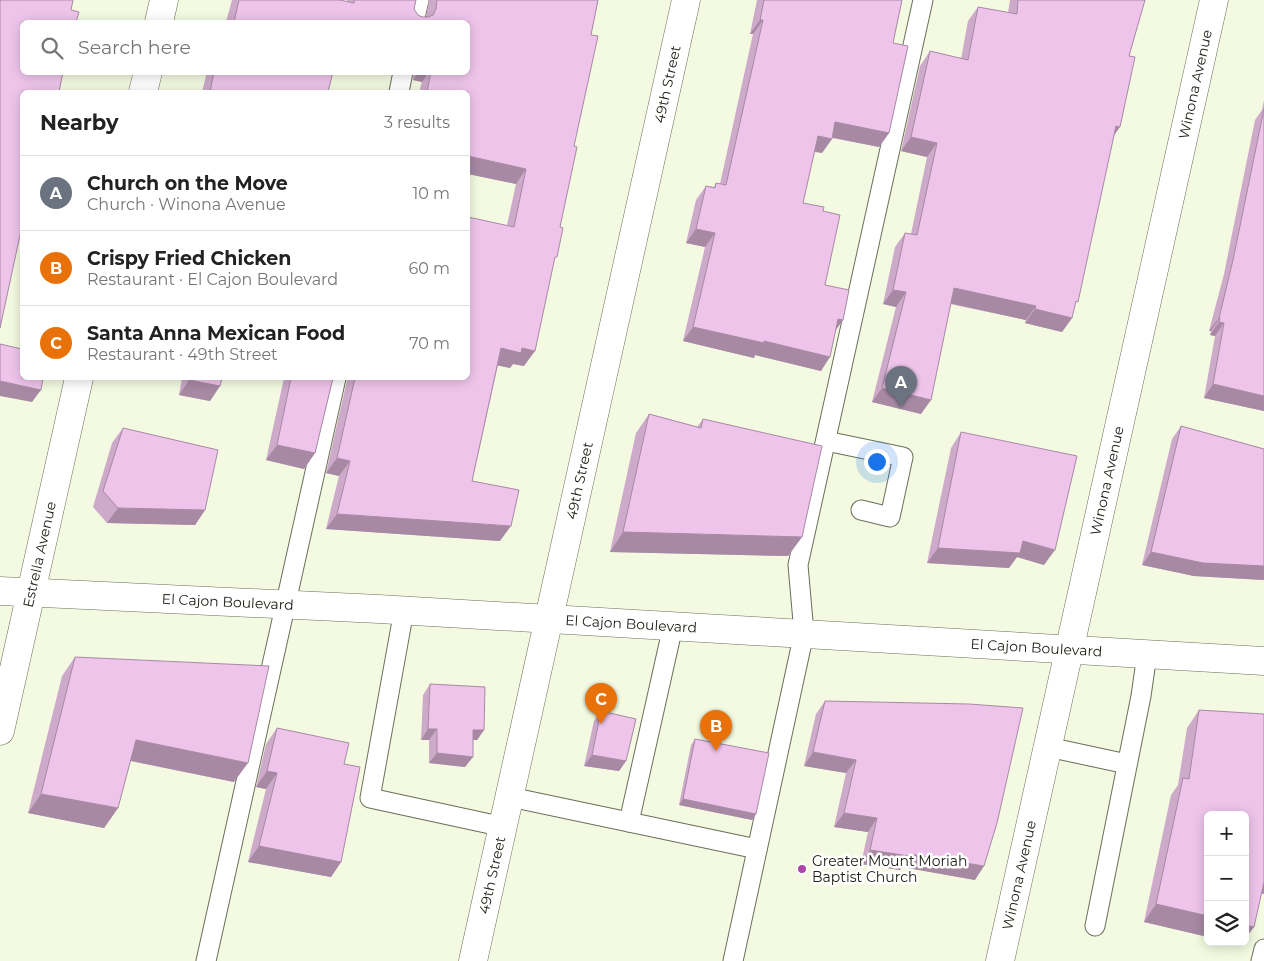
<!DOCTYPE html>
<meta charset="utf-8">
<style>
:root{--surface:#fff;--page:#f6f6f6;--text:#222;--muted:#767676;--line:#e0e0e0;--accent:#1a73e8}
body{margin:0;font-family:Montserrat,sans-serif;background:var(--page);color:var(--text)}
.controls{position:absolute;right:15px;bottom:15px;display:grid;overflow:hidden;border-radius:8px;box-shadow:0 2px 12px #0003}
.controls button{width:45px;height:45px;display:grid;place-items:center;padding:0;border:0;border-bottom:1px solid var(--line);background:var(--surface);color:var(--text);font:25px sans-serif}
.you{position:absolute;left:876px;top:461px;width:18px;height:18px;margin:-12px;border:4px solid #fff;border-radius:50%;background:#1a73e8;box-shadow:0 0 0 8px #1a73e833}
.badge{display:grid;place-items:center;width:32px;height:32px;border-radius:50%;background:var(--accent);color:#fff;font-size:16px;font-weight:700}
.pin{position:absolute;translate:-50% -41px;filter:drop-shadow(0 1px 2px #0008)}
.pin::after{content:'';position:absolute;top:26px;width:18px;height:15px;background:inherit;clip-path:polygon(0 0,100% 0,50% 100%)}
.list{margin:0;padding:0;list-style:none}
h2{display:flex;justify-content:space-between;align-items:center;height:65px;margin:0;padding:0 20px;font-size:21px}
h2 small{font-size:16px;font-weight:400;color:var(--muted)}
.list li{display:grid;grid-template-columns:32px 1fr auto;gap:15px;align-items:center;box-sizing:border-box;height:75px;padding:0 20px;border-top:1px solid var(--line)}
.list b{display:block;font-size:19px;white-space:nowrap}
.list p{margin:0;font-size:16px;white-space:nowrap;color:var(--muted)}
.list em{font-size:16px;font-style:normal;color:var(--muted)}
.icon{flex:none;width:28px;height:28px;fill:none;stroke:currentColor;stroke-width:2;stroke-linecap:round;stroke-linejoin:round}
.map{position:relative;flex:none;width:1264px;height:961px;overflow:hidden}
.search{position:absolute;background:var(--surface);box-shadow:0 2px 12px #0003;left:20px;top:20px;width:450px;height:55px;display:flex;align-items:center;gap:12px;box-sizing:border-box;padding:0 18px;border-radius:8px;color:var(--muted);font-size:19px}
.panel{position:absolute;background:var(--surface);box-shadow:0 2px 12px #0003;left:20px;top:90px;width:450px;height:290px;border-radius:8px}
.map>svg:first-child{display:block}
.lines{fill:none;stroke-linecap:round;stroke-linejoin:round}
.service-casing{stroke:#6a6f59;stroke-width:21}
.minor-casing{stroke:#6a6f59;stroke-width:29}
.tertiary-casing{stroke:#6a6f59;stroke-width:29}
.primary-casing{stroke:#6a6f59;stroke-width:29}
.service{stroke:#fff;stroke-width:19}
.minor{stroke:#fff;stroke-width:28}
.tertiary{stroke:#fff;stroke-width:28}
.primary{stroke:#fff;stroke-width:28}
.wall{fill:#cda9ca}
.shaded-wall{fill:#a789a4}
.building{fill:#eec4eb;stroke:#a789a4}
.poi-dot{fill:#ac46aa;stroke:#fff;stroke-width:2}
.labels{text-anchor:middle;stroke-width:5;stroke-linejoin:round;paint-order:stroke}
.street-label{font-size:14px;fill:#21231a;stroke:#fff}
.poi-label{font-size:14px;fill:#21231a;stroke:#fff;text-anchor:start}
</style>
<div class="map">
<svg width="1264" height="961" viewBox="0 0 1264 961">
<rect width="100%" height="100%" fill="#f3fae1"/>
<g class="lines">
<defs>
<g id="service">
<path d="M414 22 419 0"/>
<path d="M399 92 403 72"/>
<path d="M826 441 903 457 890 517 861 510"/>
<path d="M404 610 370 798 504 827"/>
<path d="M1048 747 1127 764"/>
<path d="M510 797 757 849"/>
<path d="M629 822 673 626"/>
<path d="M1095 926 1141 696 1147 654"/>
<path d="M206 961 336 378"/>
<path d="M733 961 804 633 798 565 923 0"/>
<path d="M1261 961 1264 949"/>
</g>
<g id="minor">
<path d="M159 22 164 0"/>
<path d="M143 92 148 72"/>
<path id="s1" d="M0 731 79 378"/>
<path id="s2" d="M473 961 686 0"/>
</g>
<g id="tertiary">
<path id="s3" d="M1000 961 1214 0"/>
</g>
<g id="primary">
<path id="s4" d="M0 591 379 609 1264 661"/>
</g>
</defs>
<!-- service casing -->
<use href="#service" class="service-casing"/>
<!-- minor casing -->
<use href="#minor" class="minor-casing"/>
<!-- tertiary casing -->
<use href="#tertiary" class="tertiary-casing"/>
<!-- primary casing -->
<use href="#primary" class="primary-casing"/>
<!-- service -->
<use href="#service" class="service"/>
<!-- minor -->
<use href="#minor" class="minor"/>
<!-- tertiary -->
<use href="#tertiary" class="tertiary"/>
<!-- primary -->
<use href="#primary" class="primary"/>
</g>
<!-- wall -->
<g class="wall">
<path d="M232 0H340L347 2V0H416L414 9 418 15 422 17H426L429 0H598L591 35 574 146 554 261 524 366 513 364 510 368 498 365 472 481 500 541 326 529 339 476 326 473 347 380V378H468L507 225 516 184 468 174V92H419L422 82 413 80V72H468V22H226Z"/>
<path d="M757 0H902L893 43 889 133 879 147 832 138 822 153 814 152 803 203 823 211 825 285 843 320 836 329 821 371 755 355 754 358 683 341 705 247 686 243 696 200 706 186 714 187 716 183 720 184 753 34H750Z"/>
<path d="M1010 0H1145L1129 56 1114 136 1072 318 1062 332 1025 323 1026 320 950 304 921 414 872 402 896 307 883 304 895 247 905 233 911 234 927 157 901 151 920 66 930 51 961 59 968 21 978 7 1008 13Z"/>
<path d="M207 72H333L328 92H202Z"/>
<path d="M1264 100V411L1204 398 1215 336 1210 335 1211 331H1209L1224 274 1255 120 1262 110Z"/>
<path d="M182 378H222L220 386 210 401 179 395Z"/>
<path d="M284 378H333L315 453 304 469 266 460Z"/>
<path d="M649 414 697 427 703 419 802 537 788 556 610 552 636 433Z"/>
<path d="M1181 426 1264 449V580L1194 576 1142 565 1172 439Z"/>
<path d="M123 428 205 510 195 525 107 523 93 507 112 443Z"/>
<path d="M961 432 1044 565 1017 557 1009 568 927 563 951 448Z"/>
<path d="M75 657 234 782 130 761 118 808 104 828 28 813 62 676Z"/>
<path d="M430 684 484 730 477 740H473L465 767 429 763V740H421L423 695Z"/>
<path d="M825 701 975 880 902 867 900 870 861 864 868 832 834 827 846 773 804 766 816 714Z"/>
<path d="M1199 710 1262 893 1208 815V937L1144 922 1171 795 1178 785 1187 728Z"/>
<path d="M601 711 626 761 619 771 584 766 594 721Z"/>
<path d="M277 728 344 764 341 862 331 877 248 862 266 789 256 787 266 744Z"/>
<path d="M695 739 756 814 752 820 679 805 691 745Z"/>
</g>
<!-- shaded-wall -->
<g class="shaded-wall">
<path d="M760 20H763L753 34H750Z"/>
<path d="M379 72H393L391 75Z"/>
<path d="M418 72H429L422 82 413 80Z"/>
<path d="M835 122 889 133 879 147 825 136Z"/>
<path d="M1116 126 1120 127 1110 141Z"/>
<path d="M818 136 832 139 822 153 808 150Z"/>
<path d="M911 137 937 143 927 157 901 151Z"/>
<path d="M468 156 526 169 516 184 468 174Z"/>
<path d="M696 229 715 233 705 247 686 243Z"/>
<path d="M954 288 1036 306 1026 320 944 302Z"/>
<path d="M893 290 906 292 896 307 883 304Z"/>
<path d="M1035 309 1072 318 1062 332 1025 323Z"/>
<path d="M1219 318H1220L1211 331H1209Z"/>
<path d="M838 319 843 320 833 334Z"/>
<path d="M1219 322 1224 323 1215 336 1210 335Z"/>
<path d="M693 327 764 341 830 357 821 371 755 355 754 358 683 341Z"/>
<path d="M501 348H522L535 351 524 366 513 364 510 368 490 364Z"/>
<path d="M189 380 220 386 210 401 179 395Z"/>
<path d="M0 381 41 390 32 402 0 396Z"/>
<path d="M1213 384 1264 396V411L1204 398Z"/>
<path d="M882 388 931 400 921 414 872 402Z"/>
<path d="M277 445 315 453 304 469 266 460Z"/>
<path d="M337 458 350 461 339 476 326 473Z"/>
<path d="M118 508 205 510 195 525 107 523Z"/>
<path d="M337 514 511 526 500 541 326 529Z"/>
<path d="M623 532 802 537 788 556 610 552Z"/>
<path d="M1023 541 1055 550 1044 565 1017 557 1009 568 927 563 938 548Z"/>
<path d="M1151 552 1264 566V580L1194 576 1142 565Z"/>
<path d="M428 729H437L429 740H421Z"/>
<path d="M473 730H484L477 740H466Z"/>
<path d="M136 740 248 763 234 782 122 759Z"/>
<path d="M813 752 856 760 846 773 804 766Z"/>
<path d="M437 753 473 757 465 767 429 763Z"/>
<path d="M592 755 626 761 619 771 584 766Z"/>
<path d="M267 771 277 773 266 789 256 787Z"/>
<path d="M41 794 118 808 104 828 28 813Z"/>
<path d="M683 799 756 814 752 820 679 805Z"/>
<path d="M844 813 877 818 868 832 834 827Z"/>
<path d="M259 846 341 862 331 877 248 862Z"/>
<path d="M870 850 910 854 984 866 975 880 902 867 900 870 861 864Z"/>
<path d="M1264 876V894L1254 891Z"/>
<path d="M1156 904 1208 916V937L1144 922Z"/>
<path d="M1245 925 1254 927 1245 939Z"/>
<path d="M1232 942H1243L1242 945Z"/>
</g>
<!-- building -->
<g class="building">
<path d="M0 0H73L71 10 79 12 76 22H22V72H63L59 92H22V226L0 328Z"/>
<path d="M239 0H340L354 3V0H416L414 9 418 15 422 17H428L433 15 436 9 437 0H598L591 35 598 36 574 146 577 147 560 227 563 228 557 257H555L535 351 522 348 521 353 501 348 472 481 519 490 511 526 337 514 350 461 337 458 355 378H468V217L514 227 526 169 468 156V159V92H427L431 72H468V22H234Z"/>
<path d="M764 0H902L893 43 908 46 889 133 835 122 832 139 818 136 803 203 824 207 823 211 840 215 825 285 849 290 843 320 838 319 830 357 764 341V343L693 327 715 233 696 229 706 186 715 188 716 183 726 185 763 20H760Z"/>
<path d="M1018 0H1145L1129 56 1135 57 1120 127 1116 126 1078 302 1076 301 1072 318 1035 309 1036 306 954 288 931 400 882 388 906 292 893 290 905 233 917 235 937 143 911 137 930 51 968 60 978 7 1017 14Z"/>
<path d="M214 72H333L328 92H210Z"/>
<path d="M1264 109V396L1213 384 1224 323 1219 322 1220 318H1219L1233 260Z"/>
<path d="M0 344 22 349V378H43L41 390 0 381Z"/>
<path d="M190 378H222L220 386 189 380Z"/>
<path d="M291 378H333L315 453 277 445Z"/>
<path d="M649 414 701 428 703 419 822 446 802 537 623 532Z"/>
<path d="M1181 426 1264 449V566L1203 563 1151 552Z"/>
<path d="M123 428 218 450 205 510 118 508 103 491Z"/>
<path d="M961 432 1077 456 1055 550 1023 541 1020 553 938 548Z"/>
<path d="M75 657 269 666 248 763 136 740 118 808 41 794Z"/>
<path d="M430 684 485 687 484 730H473V757L437 753V729H428Z"/>
<path d="M825 701 969 704 1023 708 997 823 984 866 910 854 909 856 870 850 877 818 844 813 856 760 813 752Z"/>
<path d="M1199 710 1264 714V882L1254 927 1245 925V815H1208V916L1156 904 1183 778 1189 779Z"/>
<path d="M601 711 636 719 626 761 592 755Z"/>
<path d="M277 728 349 743 344 764 360 767 341 862 259 846 277 773 267 771Z"/>
<path d="M695 739 769 753 756 814 683 799Z"/>
</g>
<!-- markers -->
<circle class="poi-dot" cx="802" cy="869" r="5"/>
<g class="labels">
<!-- street labels -->
<g class="street-label">
<text dy="5" stroke="none"><textPath href="#s2" startOffset="898">49th Street</textPath></text>
<text dy="5" stroke="none"><textPath href="#s3" startOffset="898">Winona Avenue</textPath></text>
<text dy="5" stroke="none"><textPath href="#s2" startOffset="492">49th Street</textPath></text>
<text dy="5" stroke="none"><textPath href="#s3" startOffset="492">Winona Avenue</textPath></text>
<text dy="5" stroke="none"><textPath href="#s1" startOffset="181">Estrella Avenue</textPath></text>
<text dy="5" stroke="none"><textPath href="#s4" startOffset="228">El Cajon Boulevard</textPath></text>
<text dy="5" stroke="none"><textPath href="#s4" startOffset="632">El Cajon Boulevard</textPath></text>
<text dy="5" stroke="none"><textPath href="#s4" startOffset="1038">El Cajon Boulevard</textPath></text>
<text dy="5" stroke="none"><textPath href="#s2" startOffset="88">49th Street</textPath></text>
<text dy="5" stroke="none"><textPath href="#s3" startOffset="88">Winona Avenue</textPath></text>
</g>
<!-- poi labels -->
<g class="poi-label">
<text x="812" y="866">Greater Mount Moriah<tspan x="812" dy="16">Baptist Church</tspan></text>
</g>
</g>
</svg>
<div class="controls">
<button>+</button>
<button>−</button>
<button><svg class="icon" aria-label="layers" viewBox="0 0 24 24"><path d="M12 4l9 5-9 5-9-5zM3 14l9 5 9-5"/></svg></button>
</div>
<div class="you"></div>
<div class="pin badge" style="left:901px;top:407px;background:#6b7280">A</div>
<div class="pin badge" style="left:716px;top:751px;background:#e8710a">B</div>
<div class="pin badge" style="left:601px;top:724px;background:#e8710a">C</div>
<div class="search"><svg class="icon" aria-label="search" viewBox="0 0 24 24"><circle cx="10" cy="10" r="6"/><path d="M15 15l6 6"/></svg>Search here</div>
<section class="panel">
<h2>Nearby<small>3 results</small></h2>
<ul class="list">
<li><span class="badge" style="background:#6b7280">A</span><div><b>Church on the Move</b><p>Church · Winona Avenue</p></div><em>10 m</em></li>
<li><span class="badge" style="background:#e8710a">B</span><div><b>Crispy Fried Chicken</b><p>Restaurant · El Cajon Boulevard</p></div><em>60 m</em></li>
<li><span class="badge" style="background:#e8710a">C</span><div><b>Santa Anna Mexican Food</b><p>Restaurant · 49th Street</p></div><em>70 m</em></li>
</ul>
</section>
</div>
